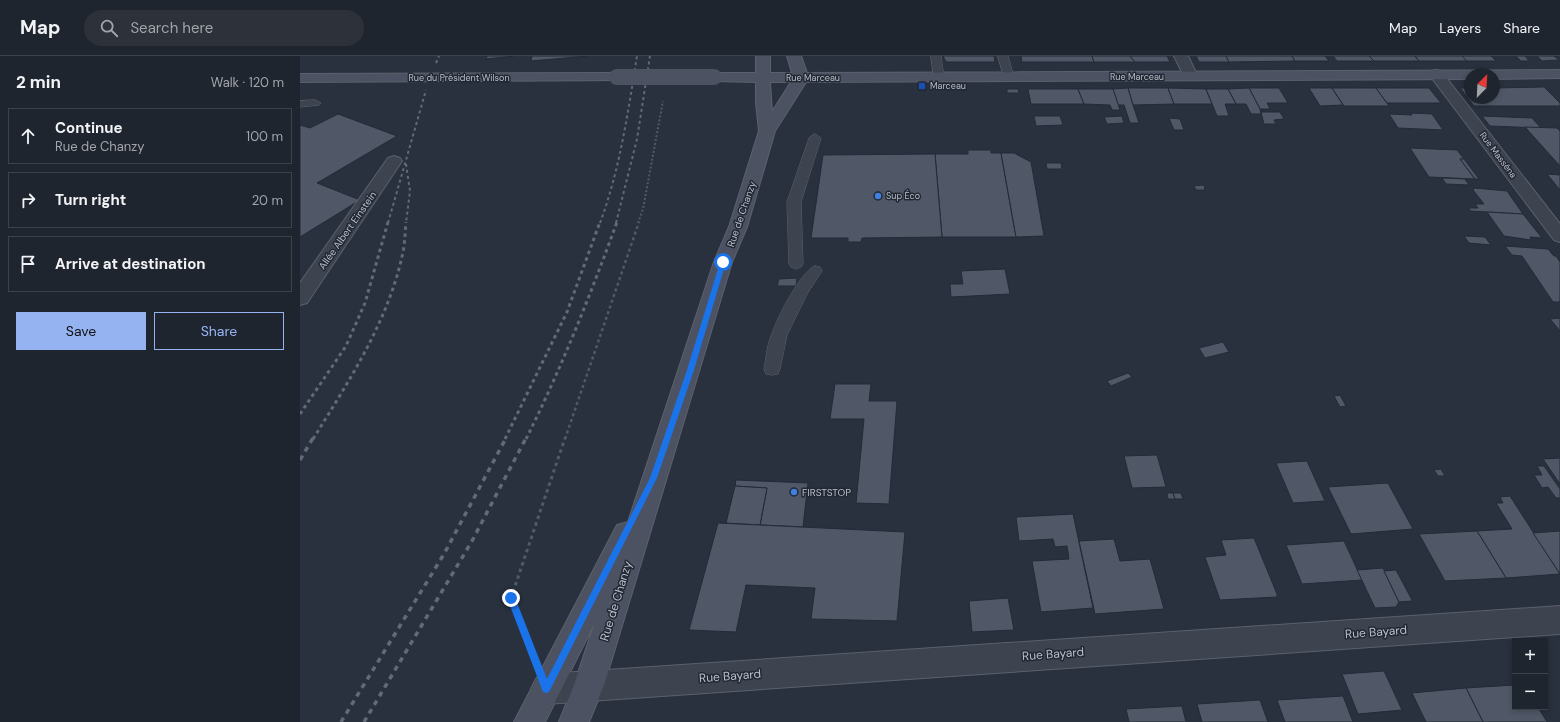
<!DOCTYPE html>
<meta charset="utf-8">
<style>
:root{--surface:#1f252e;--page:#2c313a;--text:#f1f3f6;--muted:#a1a5aa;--line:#3c424a;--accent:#95b2f1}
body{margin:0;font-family:"DM Sans",sans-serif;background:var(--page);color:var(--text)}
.controls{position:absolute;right:12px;bottom:12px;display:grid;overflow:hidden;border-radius:0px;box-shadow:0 2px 6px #0003}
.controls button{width:36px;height:36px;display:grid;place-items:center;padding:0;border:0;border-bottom:1px solid var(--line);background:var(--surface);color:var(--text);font:20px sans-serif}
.compass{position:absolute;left:1164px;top:12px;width:36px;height:36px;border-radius:50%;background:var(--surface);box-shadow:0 2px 6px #0003;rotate:24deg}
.stop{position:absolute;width:12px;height:12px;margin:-9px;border:3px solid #1a73e8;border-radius:50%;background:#fff}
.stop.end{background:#1a73e8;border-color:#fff;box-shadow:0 1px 4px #0008}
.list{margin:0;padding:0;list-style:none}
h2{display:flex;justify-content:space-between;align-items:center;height:52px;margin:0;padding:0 16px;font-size:17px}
h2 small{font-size:13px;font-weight:400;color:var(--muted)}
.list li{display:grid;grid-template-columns:26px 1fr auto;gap:12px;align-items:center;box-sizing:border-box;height:56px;margin:0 8px 8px;padding:0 8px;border:1px solid var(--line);border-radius:0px}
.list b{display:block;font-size:15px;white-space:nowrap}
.list p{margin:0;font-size:13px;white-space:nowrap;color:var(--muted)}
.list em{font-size:13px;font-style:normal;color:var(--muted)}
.actions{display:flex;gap:8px;padding:12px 16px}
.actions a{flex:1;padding:9px 0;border:1px solid var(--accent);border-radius:0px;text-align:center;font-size:14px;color:var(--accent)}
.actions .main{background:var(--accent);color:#111}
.icon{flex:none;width:22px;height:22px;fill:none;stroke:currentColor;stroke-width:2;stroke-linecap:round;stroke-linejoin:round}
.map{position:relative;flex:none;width:1260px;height:666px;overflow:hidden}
header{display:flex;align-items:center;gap:24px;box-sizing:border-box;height:56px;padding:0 20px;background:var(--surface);border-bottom:1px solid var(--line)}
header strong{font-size:19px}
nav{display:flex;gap:22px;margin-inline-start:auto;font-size:14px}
.search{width:280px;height:36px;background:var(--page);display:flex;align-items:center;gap:10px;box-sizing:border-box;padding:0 14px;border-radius:22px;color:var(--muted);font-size:15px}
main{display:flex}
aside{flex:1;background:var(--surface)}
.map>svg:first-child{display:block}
.building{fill:#505867;stroke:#242a36}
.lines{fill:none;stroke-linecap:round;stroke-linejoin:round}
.service-casing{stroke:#5b616c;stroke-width:1}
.minor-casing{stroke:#5b616c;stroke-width:2}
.secondary-casing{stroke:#5b616c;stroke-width:2}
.path-far2{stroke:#4d5d60;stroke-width:2;stroke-dasharray:2 2;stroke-linecap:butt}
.path-far1{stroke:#4d5d60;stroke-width:2.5;stroke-dasharray:3 3;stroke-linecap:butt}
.path{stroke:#4d5d60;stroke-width:3;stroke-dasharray:3.5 3.5;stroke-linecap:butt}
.service{fill:#3d434f;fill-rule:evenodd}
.minor{fill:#3d434f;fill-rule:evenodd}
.secondary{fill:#4c5261;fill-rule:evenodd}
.rail-far2{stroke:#626977;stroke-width:2;stroke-dasharray:3 3;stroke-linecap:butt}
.rail-far1{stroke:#626977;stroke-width:3;stroke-dasharray:3.5 3.5;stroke-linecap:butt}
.rail{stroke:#626977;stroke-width:3.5;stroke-dasharray:5 5;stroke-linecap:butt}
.secondary-bridge-casing{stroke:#5b616c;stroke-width:16;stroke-linecap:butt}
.secondary-bridge{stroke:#4c5261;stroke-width:16}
.route{fill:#1a73e8}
.transit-dot{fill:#1a4fb4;stroke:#222834;stroke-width:1.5}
.shop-dot{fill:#3f7fe0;stroke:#222834;stroke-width:1.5}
.labels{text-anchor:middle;stroke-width:3;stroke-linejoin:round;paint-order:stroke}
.far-street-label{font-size:9px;fill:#babfc9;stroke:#222834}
.far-poi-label{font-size:9px;fill:#babfc9;stroke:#222834;text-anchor:start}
.street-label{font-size:10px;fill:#babfc9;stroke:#222834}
.poi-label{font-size:10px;fill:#babfc9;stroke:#222834;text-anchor:start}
.near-street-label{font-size:12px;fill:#babfc9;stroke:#222834}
</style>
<header>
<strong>Map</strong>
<div class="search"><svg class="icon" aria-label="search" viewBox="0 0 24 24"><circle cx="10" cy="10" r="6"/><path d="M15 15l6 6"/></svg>Search here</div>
<nav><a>Map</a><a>Layers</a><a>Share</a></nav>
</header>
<main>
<aside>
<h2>2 min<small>Walk · 120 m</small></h2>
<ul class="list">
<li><svg class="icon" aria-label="ahead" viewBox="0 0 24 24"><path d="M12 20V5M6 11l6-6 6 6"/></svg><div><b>Continue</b><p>Rue de Chanzy</p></div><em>100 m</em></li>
<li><svg class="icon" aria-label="right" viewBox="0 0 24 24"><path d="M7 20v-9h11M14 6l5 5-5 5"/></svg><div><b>Turn right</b></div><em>20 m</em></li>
<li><svg class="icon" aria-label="arrive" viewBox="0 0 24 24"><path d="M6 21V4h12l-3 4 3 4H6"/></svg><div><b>Arrive at destination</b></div></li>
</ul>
<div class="actions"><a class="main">Save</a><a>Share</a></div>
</aside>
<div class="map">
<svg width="1260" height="666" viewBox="0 0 1260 666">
<rect width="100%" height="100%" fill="#29313e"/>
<!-- building -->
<g class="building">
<path d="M187 0H215L186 3Z"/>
<path d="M232 0H288L231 5Z"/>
<path d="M643 0H694L695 6H646Z"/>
<path d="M721 0H792L794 6H722Z"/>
<path d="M792 0H830L835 6H794Z"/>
<path d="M830 0H867L870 6H835Z"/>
<path d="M896 0H926L929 6H899Z"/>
<path d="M926 0H992L995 5 929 6Z"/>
<path d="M992 0H1025L1029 5H995Z"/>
<path d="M1033 0H1069L1074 5H1037Z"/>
<path d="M1069 0H1115L1119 5H1074Z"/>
<path d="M1115 0H1162L1167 5H1119Z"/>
<path d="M1162 0H1191L1196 5H1167Z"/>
<path d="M1216 0H1225L1229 5H1221Z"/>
<path d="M1237 0H1254L1259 4 1242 5Z"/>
<path d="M1244 31 1260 47V50H1174L1160 32H1170V42H1194V32Z"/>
<path d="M828 32H868L874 48 833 49Z"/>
<path d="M828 32 833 49 839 67H830L824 49H818L813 33Z"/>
<path d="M868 32 906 33 912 48H874Z"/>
<path d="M949 32H979L988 47H967L970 53H960Z"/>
<path d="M949 32 960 53 961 58H951L946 48H936L928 33Z"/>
<path d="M1009 32H1032L1043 49 1020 50Z"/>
<path d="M1032 32H1076L1089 50H1044Z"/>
<path d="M1076 32H1129L1141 47H1087Z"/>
<path d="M707 33H718L719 37H707Z"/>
<path d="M728 33H778L784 48H731Z"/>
<path d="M778 33H813L820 54H812L810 49 784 48Z"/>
<path d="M906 33H928L936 48H925L929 60H917Z"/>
<path d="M961 56H980L984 63 974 64 976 68H964Z"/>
<path d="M1111 57 1132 58 1143 74 1098 72 1089 58 1112 59Z"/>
<path d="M38 58 97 80 17 127 60 144 0 181V69L10 72Z"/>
<path d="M734 60H760L763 69 736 70Z"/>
<path d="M822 60 824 67 807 68 804 61Z"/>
<path d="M1182 60 1232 62 1241 72 1190 70Z"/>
<path d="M869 62 880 63 884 74H874Z"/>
<path d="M1225 71 1257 72 1260 75V110Z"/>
<path d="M1110 92 1157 94 1164 103H1160L1175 123 1129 121Z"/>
<path d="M668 94H691V97H701L716 181H642L635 98H668Z"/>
<path d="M701 97H714L731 106 744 180 716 181Z"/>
<path d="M635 98 642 181 562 182 561 186H548V182H511L523 99Z"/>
<path d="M1160 103H1164L1179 123H1175Z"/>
<path d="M746 107H761L762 113H747Z"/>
<path d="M1247 118 1260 119V134Z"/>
<path d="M1142 122 1165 123 1169 129 1146 128Z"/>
<path d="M904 129 905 134H896L894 130Z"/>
<path d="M1175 132 1207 135 1223 158 1170 155 1169 152H1178L1175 148H1184L1173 134Z"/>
<path d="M1187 156 1223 158 1242 182 1230 181 1231 184 1204 180Z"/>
<path d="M1164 180 1185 181 1191 189 1169 187Z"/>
<path d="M1205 190 1248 193 1254 200H1256L1260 206V246H1253L1222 200 1212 199Z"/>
<path d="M705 213 710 238 651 241 650 228H663L661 215Z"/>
<path d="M497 222 496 230H477L479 223Z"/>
<path d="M1260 262V275L1250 263Z"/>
<path d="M923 286 929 296 905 302 899 292Z"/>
<path d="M828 317 832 321 811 330 807 325Z"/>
<path d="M535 328H571L569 345H597L589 448 556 447 564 363H530Z"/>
<path d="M1040 339 1046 350 1040 351 1034 340Z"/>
<path d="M857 399 866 431 832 432 824 400Z"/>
<path d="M1260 402V428L1243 403Z"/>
<path d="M1007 405 1025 445 993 447 976 407Z"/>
<path d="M1237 410H1244L1260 433V442H1256L1248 431 1242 432 1234 419H1242Z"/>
<path d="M1141 413 1145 420H1138L1134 414Z"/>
<path d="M436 424 508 427 503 471 460 469 467 432 435 430Z"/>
<path d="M1088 427 1113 473 1051 478 1028 431Z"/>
<path d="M435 430 467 432 460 469 426 467Z"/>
<path d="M867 437H873L875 443H868Z"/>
<path d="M873 437H881L883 443H875Z"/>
<path d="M1210 440 1260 518 1206 522 1177 475 1212 473 1196 447H1203L1200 441Z"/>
<path d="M773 458 793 552 741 556 732 505 769 503 767 490 755 491 753 483 719 485 716 461Z"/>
<path d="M418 467 605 476 597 565 511 563 515 532 446 529 436 576 389 574Z"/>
<path d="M1177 475 1206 522 1145 525 1119 478Z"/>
<path d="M1260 475V518L1233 477Z"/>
<path d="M954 482 977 538V541L920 544 905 501 926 499 921 484Z"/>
<path d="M814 483 820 505 850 503 864 553 795 558 779 485Z"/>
<path d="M1044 485 1062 524 1002 528 986 489Z"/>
<path d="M1083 512 1099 546 1096 551 1075 552 1057 514Z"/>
<path d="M1096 514 1112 544V545L1099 546 1084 515Z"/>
<path d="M708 542 714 574 672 576 669 545Z"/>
<path d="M1084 615 1102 654 1058 658 1042 618Z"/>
<path d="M1215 629V651H1238L1247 666H1183L1166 632Z"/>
<path d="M1166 632 1183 666H1126L1112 637Z"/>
<path d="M1043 640 1053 666H985L977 644Z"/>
<path d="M960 644 968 666H902L897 648Z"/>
<path d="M882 650 886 666H829L826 653Z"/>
</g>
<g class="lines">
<defs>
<g id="service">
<path d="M631 0H641L644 22 643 24 639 25 634 22Z"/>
<path d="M698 0H708L714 21 713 23 709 24 704 21Z"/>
<path d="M15 44 21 47 19 49 0 51V45Z"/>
<path d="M515 78 521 82 501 146 503 208 501 211 496 213 491 211 489 208 487 146 509 82Z"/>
<path d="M515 210 520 211 522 215 507 238 487 279 480 313 478 318 472 319 466 318 464 313C466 302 467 290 471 280 476 264 501 214 515 210Z"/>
</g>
<g id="minor">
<path d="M874 0H888L898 21 896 24H886Z"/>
<path d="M1136 14 1141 15 1260 168V186L1254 184 1131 21 1129 18 1131 15Z"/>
<path d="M94 100 100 102 102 105 7 247 0 249V227L88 102Z"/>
<path d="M1260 550V578L246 648 236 643 231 633 236 623 246 618Z"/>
</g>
<g id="secondary">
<path d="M456 0H470V17H492L487 0H501L507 17 1260 14V22L1194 23V18H1170V23L506 26 475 75 447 171 432 206 304 629 289 666H259L274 629 295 566 245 666H214L317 469 328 466 414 206 429 171 459 75 456 47V26L414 25 409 24 407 21 409 18 414 17H456ZM470 26H491L472 56Z"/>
<path d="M317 17 322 18 324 21 322 24 0 26V18Z"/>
</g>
</defs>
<!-- service casing -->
<use href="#service" class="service-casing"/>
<!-- minor casing -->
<use href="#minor" class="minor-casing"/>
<!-- secondary casing -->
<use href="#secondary" class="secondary-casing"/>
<!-- path-far2 -->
<path class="path-far2" d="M338 167 343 153 363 45"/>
<!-- path-far1 -->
<path class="path-far1" d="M265 383 339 166"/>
<!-- path -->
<path class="path" d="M231 595 211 542 265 382"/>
<!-- service -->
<use href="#service" class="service"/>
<!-- minor -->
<use href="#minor" class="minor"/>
<!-- secondary -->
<use href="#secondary" class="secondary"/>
<!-- rail-far2 -->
<g class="rail-far2">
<path d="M136 7 139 0"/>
<path d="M106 108 110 135 106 167"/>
<path d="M88 167 126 34"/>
<path d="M300 167C320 113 328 56 337 0"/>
<path d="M316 167 337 83 350 0"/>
</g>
<!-- rail-far1 -->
<g class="rail-far1">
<path d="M0 358 46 290 65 247 88 166"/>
<path d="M13 383C49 325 89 264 103 196 105 186 105 176 106 166"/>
<path d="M205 383 267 256 300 166"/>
<path d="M226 383C261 313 290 240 317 166"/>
</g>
<!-- rail -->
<g class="rail">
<path d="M0 404 13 382"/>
<path d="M41 666 144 498 206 382"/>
<path d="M64 666 172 485 226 382"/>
</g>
<defs>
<path id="secondary-bridge" d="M317 21H414"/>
</defs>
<!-- secondary-bridge casing -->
<use href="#secondary-bridge" class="secondary-bridge-casing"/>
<!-- secondary-bridge -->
<use href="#secondary-bridge" class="secondary-bridge"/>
</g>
<!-- route -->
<path class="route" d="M423 205 426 206 394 314 357 422 249 636 246 637 243 636 207 542 208 539H214L247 623 350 422 387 314 420 206Z"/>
<!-- markers -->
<rect class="transit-dot" x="618" y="26" width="8" height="8" rx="2"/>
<g class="shop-dot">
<circle cx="578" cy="140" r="4"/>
<circle cx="494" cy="436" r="4"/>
</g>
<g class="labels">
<!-- far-street labels -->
<g class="far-street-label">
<text x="837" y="24">Rue Marceau</text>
<text x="159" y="25">Rue du Président Wilson</text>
<text x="513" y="25">Rue Marceau</text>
<text transform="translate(1198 99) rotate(53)" y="3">Rue Masséna</text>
</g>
<!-- far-poi labels -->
<g class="far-poi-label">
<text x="630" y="33">Marceau</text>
<text x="586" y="143">Sup Éco</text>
</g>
<!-- street labels -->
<g class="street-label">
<text transform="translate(441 158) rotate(-71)" y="4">Rue de Chanzy</text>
<text transform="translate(47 174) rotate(-55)" y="4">Allée Albert Einstein</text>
</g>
<!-- poi labels -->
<g class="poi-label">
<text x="502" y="440">FIRSTSTOP</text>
</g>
<!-- near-street labels -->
<g class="near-street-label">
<text transform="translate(316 545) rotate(-73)" y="4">Rue de Chanzy</text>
<text transform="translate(1076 576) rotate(-4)" y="4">Rue Bayard</text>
<text transform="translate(753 598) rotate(-4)" y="4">Rue Bayard</text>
<text transform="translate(430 620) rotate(-4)" y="4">Rue Bayard</text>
</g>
</g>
</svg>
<div class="controls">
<button>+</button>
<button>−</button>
</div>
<svg class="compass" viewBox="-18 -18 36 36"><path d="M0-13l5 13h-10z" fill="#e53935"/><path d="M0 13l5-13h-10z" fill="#a1a5aa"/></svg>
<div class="stop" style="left:423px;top:206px"></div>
<div class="stop end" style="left:211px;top:542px"></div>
</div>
</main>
